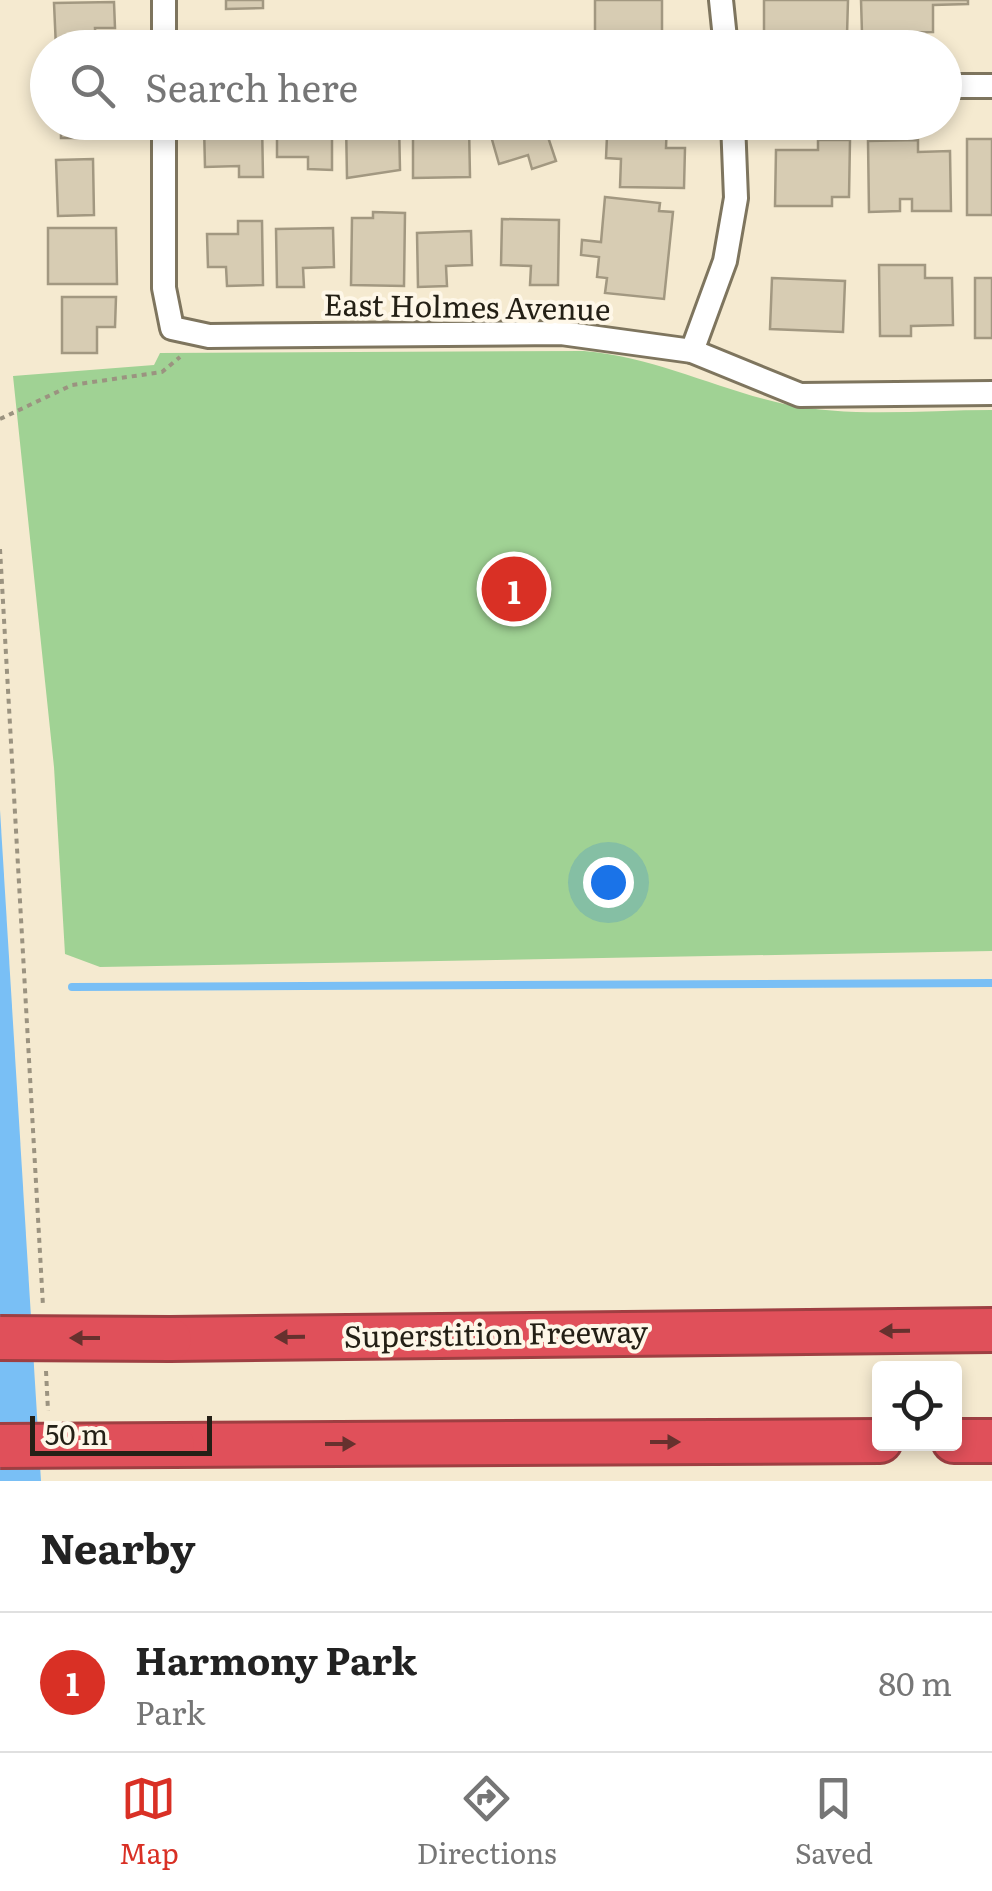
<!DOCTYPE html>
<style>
:root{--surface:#fff;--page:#f2f2f2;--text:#222;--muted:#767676;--line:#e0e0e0;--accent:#d93025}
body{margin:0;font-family:Literata,serif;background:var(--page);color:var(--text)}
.controls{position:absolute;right:30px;bottom:30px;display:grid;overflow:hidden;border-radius:10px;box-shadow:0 5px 15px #0003}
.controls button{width:90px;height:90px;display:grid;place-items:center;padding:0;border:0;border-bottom:2px solid var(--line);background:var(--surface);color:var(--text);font:50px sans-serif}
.scale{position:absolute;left:30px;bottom:25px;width:182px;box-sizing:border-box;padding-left:10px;border:5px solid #242016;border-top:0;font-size:28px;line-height:35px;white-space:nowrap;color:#242016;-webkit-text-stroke:8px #fef7e8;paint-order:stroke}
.you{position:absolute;left:608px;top:882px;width:35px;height:35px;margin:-25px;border:8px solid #fff;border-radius:50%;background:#1a73e8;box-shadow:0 0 0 15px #1a73e833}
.badge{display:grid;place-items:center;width:65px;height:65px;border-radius:50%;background:var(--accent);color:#fff;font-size:32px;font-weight:700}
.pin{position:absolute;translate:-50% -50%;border:5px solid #fff;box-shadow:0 2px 10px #0006}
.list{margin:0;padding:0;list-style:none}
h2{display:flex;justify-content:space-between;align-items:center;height:130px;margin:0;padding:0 40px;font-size:42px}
h2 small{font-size:32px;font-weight:400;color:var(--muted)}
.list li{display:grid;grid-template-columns:65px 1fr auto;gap:30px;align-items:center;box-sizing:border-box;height:140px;padding:0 40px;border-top:2px solid var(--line)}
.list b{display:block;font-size:38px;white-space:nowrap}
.list p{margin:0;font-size:32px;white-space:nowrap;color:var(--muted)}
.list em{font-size:32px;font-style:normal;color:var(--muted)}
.icon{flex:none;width:55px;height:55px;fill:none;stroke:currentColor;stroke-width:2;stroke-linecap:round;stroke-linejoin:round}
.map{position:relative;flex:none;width:992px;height:1481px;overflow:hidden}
.search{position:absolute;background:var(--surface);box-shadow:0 5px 15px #0003;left:30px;right:30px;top:30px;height:110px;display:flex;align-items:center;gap:25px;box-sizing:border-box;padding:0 35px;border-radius:55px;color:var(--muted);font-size:38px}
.sheet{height:270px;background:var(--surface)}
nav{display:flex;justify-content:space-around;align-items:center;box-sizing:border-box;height:140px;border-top:2px solid var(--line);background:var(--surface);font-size:28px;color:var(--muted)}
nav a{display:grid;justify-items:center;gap:5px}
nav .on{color:var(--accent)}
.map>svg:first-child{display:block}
.green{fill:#a0d294}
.water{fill:#79bff5}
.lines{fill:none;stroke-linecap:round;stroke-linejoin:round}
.stream{stroke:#79bff5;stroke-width:8}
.building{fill:#d7ccb3;stroke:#a29881;stroke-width:2.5}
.street-casing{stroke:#7e755e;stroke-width:28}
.highway-casing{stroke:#9e3f42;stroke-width:48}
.path{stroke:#9b9380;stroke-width:4;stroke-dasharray:5 5;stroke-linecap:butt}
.street{stroke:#fff;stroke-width:22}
.highway{stroke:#e0505a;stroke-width:42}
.highway-bridge-casing{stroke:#9e3f42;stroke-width:48;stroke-linecap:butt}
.highway-bridge{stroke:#e0505a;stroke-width:42}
.oneway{fill:#66312e}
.labels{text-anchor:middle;stroke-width:8;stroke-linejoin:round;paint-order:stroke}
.street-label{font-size:30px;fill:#242016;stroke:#fef7e8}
</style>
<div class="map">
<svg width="992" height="1481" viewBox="0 0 992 1481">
<rect width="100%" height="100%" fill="#f5ead0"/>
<!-- green -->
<path class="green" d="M584 351C655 357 716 389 784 404 851 418 924 410 992 410V951L100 967 65 954 54 767 13 376 154 365 160 353Z"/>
<!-- water -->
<path class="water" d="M0 810 41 1481H0Z"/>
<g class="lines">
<!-- stream -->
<path class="stream" d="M72 987 992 983"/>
</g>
<!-- building -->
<g class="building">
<path d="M226 0H263V8L226 9Z"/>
<path d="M595 0H662V35H668V48H595Z"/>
<path d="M764 0H848L847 35 764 34Z"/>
<path d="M861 0H968V4L933 5V32L862 33Z"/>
<path d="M114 2 115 28H95L96 48H56L54 3Z"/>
<rect x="61" y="122" width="54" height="16"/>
<path d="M233 122H262L263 177H239V166L205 167 204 126Z"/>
<path d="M332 122V170L308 169V157H277V123Z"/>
<path d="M346 122H399L400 170 347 178Z"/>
<path d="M413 122 469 126 470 177 413 178Z"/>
<path d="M511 122H543L556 161 532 169 528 155 499 164 489 129Z"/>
<path d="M617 122H667L666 148H685L684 188 620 187 621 159 606 158 607 136H617Z"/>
<rect x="967" y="139" width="25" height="76"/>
<path d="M818 140H850L849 197H832V206H775L776 150H818Z"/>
<path d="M918 140V152L950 151 951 211H912V199H900V211L869 212 868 141Z"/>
<path d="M93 159 94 215 58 216 56 160Z"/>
<path d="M605 197 660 203 659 211 673 212 664 299 605 293 607 278 597 277 599 257 581 255 582 240 601 242Z"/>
<path d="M373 212 405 213 404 286 351 285 352 218H373Z"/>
<path d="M502 219 559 220 558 285H530L531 266 501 265Z"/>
<path d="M238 221H262L263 285 227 286 226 267H208L207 234H238Z"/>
<path d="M48 228H116L117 284H48Z"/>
<path d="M333 228 334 267 303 268 304 287H277L276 229Z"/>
<path d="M471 231 472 265 446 266 447 286 418 287 417 233Z"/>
<path d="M879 265H925V278H952L953 325 911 326V336H880Z"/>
<path d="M772 278 845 281 843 332 770 329Z"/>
<rect x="975" y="278" width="17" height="60"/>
<path d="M62 297H116L115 327H97V353H62Z"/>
</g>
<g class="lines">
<defs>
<g id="street">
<path d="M164 0V48"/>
<path d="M721 0 726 48"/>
<path d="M944 86H992"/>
<path d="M164 122V288L172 328 209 336 561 333 692 351 800 395 992 393"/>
<path d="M692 351 725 261 736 198 733 122"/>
</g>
<g id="highway">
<path d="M170 1339 992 1330"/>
<path d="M954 1441H992"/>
<path d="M173 1445 880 1441"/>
</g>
</defs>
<!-- street casing -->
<use href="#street" class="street-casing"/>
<!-- highway casing -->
<use href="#highway" class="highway-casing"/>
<!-- path -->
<g class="path">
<path d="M0 419 72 385 162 372 180 357"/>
<path d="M0 549 43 1306"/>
<path d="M46 1371 48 1411"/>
</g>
<!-- street -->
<use href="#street" class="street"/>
<!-- highway -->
<use href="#highway" class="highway"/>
<defs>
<g id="highway-bridge">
<path d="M0 1338 170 1339"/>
<path d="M0 1446 173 1445"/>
</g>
</defs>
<!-- highway-bridge casing -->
<use href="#highway-bridge" class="highway-bridge-casing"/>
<!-- highway-bridge -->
<use href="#highway-bridge" class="highway-bridge"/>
</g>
<!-- one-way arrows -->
<defs><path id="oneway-solid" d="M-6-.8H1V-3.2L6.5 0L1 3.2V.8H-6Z" transform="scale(2.5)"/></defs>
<g class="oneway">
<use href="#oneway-solid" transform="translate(895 1331) rotate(179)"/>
<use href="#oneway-solid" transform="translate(290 1337) rotate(179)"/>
<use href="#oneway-solid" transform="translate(85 1338) rotate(-180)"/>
<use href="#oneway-solid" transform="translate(665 1442)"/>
<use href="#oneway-solid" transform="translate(340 1444)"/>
</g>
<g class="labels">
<!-- street labels -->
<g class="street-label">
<text transform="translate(467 308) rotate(1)" y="10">East Holmes Avenue</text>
<text transform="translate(496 1335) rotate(-1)" y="10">Superstition Freeway</text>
</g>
</g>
</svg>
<div class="controls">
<button><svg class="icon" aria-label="locate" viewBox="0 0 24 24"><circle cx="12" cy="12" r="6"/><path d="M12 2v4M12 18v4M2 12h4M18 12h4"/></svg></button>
</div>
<div class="scale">50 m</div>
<div class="you"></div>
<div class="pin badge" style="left:514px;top:589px">1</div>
<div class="search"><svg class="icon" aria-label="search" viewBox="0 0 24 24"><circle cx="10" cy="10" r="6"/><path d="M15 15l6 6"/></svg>Search here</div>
</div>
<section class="sheet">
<h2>Nearby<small></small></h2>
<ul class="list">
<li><span class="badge">1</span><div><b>Harmony Park</b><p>Park</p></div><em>80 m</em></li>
</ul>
</section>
<nav>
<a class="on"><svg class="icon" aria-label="map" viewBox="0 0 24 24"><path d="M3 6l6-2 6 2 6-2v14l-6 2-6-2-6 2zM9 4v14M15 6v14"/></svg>Map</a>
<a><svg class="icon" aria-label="directions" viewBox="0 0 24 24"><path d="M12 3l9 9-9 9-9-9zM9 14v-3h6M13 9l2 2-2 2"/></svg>Directions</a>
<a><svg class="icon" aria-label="saved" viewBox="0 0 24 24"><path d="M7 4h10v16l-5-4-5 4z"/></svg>Saved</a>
</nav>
